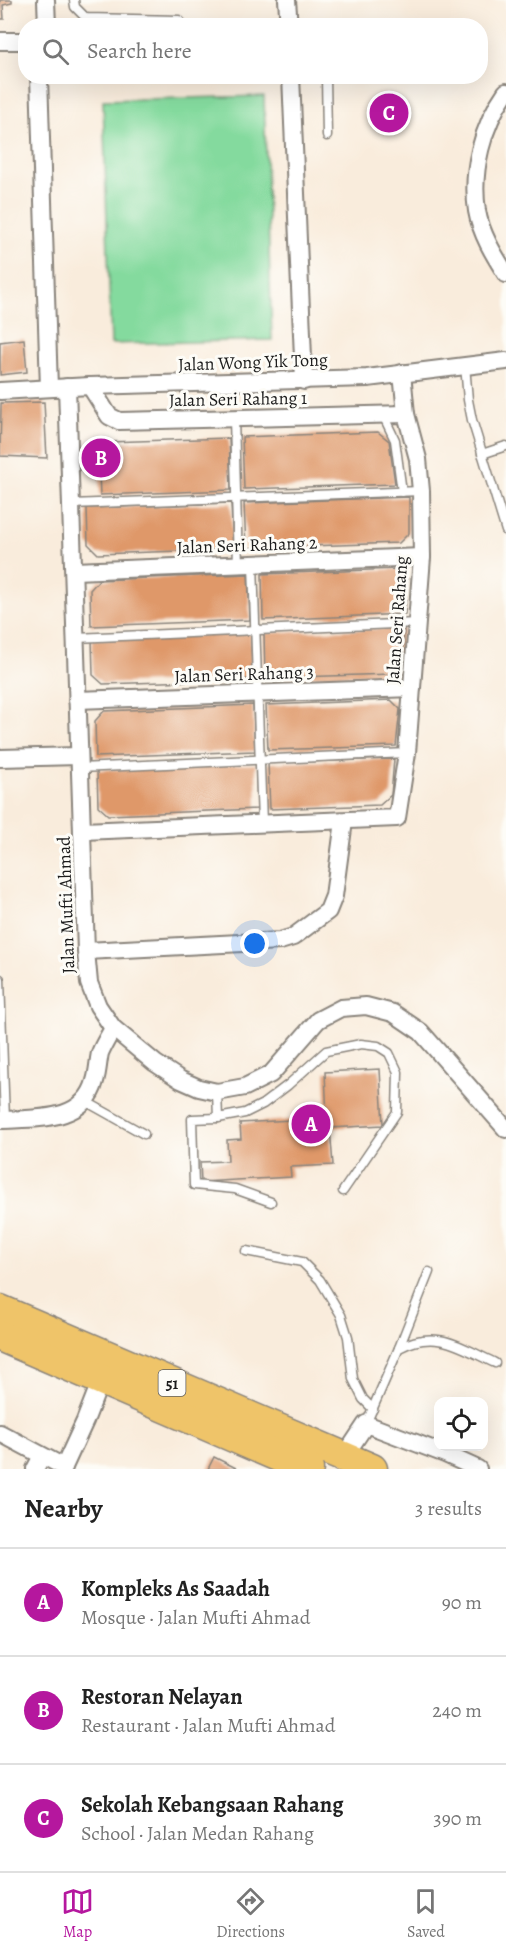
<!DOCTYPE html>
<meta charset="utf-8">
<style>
:root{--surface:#fff;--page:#f2f2f2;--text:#222;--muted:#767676;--line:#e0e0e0;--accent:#b5179e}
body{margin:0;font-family:Alegreya,serif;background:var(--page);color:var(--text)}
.controls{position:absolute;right:18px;bottom:18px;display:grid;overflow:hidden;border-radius:12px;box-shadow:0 6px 24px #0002}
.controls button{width:54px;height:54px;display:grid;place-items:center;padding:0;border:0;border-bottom:2px solid var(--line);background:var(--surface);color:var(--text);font:30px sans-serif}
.you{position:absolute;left:255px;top:944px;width:21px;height:21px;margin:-15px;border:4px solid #fff;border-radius:50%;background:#1a73e8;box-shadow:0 0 0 9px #1a73e833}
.badge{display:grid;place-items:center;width:39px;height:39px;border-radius:50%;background:var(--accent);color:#fff;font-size:20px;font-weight:700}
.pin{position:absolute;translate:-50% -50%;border:3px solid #fff;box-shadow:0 2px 6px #0006}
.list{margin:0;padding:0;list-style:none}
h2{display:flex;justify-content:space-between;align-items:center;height:78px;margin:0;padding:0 24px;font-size:26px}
h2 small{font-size:20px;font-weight:400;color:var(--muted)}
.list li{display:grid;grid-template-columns:39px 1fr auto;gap:18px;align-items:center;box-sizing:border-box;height:108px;padding:0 24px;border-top:2px solid var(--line)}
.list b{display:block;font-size:22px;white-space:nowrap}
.list p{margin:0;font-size:20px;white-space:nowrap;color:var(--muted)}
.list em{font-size:20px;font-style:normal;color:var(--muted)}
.icon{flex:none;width:33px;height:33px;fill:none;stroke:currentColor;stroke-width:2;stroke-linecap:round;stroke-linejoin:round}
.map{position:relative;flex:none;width:506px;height:1469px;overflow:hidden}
.search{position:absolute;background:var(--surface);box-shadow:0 6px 24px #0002;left:18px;right:18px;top:18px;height:66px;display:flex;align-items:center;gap:15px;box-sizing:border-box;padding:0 21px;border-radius:24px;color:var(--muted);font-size:22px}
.sheet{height:402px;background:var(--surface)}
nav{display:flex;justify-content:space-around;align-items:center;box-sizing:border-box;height:84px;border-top:2px solid var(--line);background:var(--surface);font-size:16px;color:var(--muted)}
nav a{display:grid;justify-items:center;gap:3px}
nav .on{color:var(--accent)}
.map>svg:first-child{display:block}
.green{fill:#84da9e;stroke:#507b5d;stroke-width:1.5}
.building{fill:#df9869}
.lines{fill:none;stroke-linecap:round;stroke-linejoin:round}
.lane-casing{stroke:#8a847c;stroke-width:11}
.street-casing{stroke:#8a847c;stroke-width:20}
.highway-casing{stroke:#8a847c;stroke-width:33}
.lane{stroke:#fff;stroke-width:8}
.street{stroke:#fff;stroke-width:16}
.highway{stroke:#efc469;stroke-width:30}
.labels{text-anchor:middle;stroke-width:6;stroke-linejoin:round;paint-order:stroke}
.shield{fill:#fdfcf7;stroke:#605f5e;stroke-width:1.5}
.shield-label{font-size:16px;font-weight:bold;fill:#1c1c1c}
.street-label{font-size:18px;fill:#1c1c1c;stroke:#fdfcf7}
</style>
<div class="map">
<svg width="506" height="1469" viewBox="0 0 506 1469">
<rect width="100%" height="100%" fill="#fdfcf7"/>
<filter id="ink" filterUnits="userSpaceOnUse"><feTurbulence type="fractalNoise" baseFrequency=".0167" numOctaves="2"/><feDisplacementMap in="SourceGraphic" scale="12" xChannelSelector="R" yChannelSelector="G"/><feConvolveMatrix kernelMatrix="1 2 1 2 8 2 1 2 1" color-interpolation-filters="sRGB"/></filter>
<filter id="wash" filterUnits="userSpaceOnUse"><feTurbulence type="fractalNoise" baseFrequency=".008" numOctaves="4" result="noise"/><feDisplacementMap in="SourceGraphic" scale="24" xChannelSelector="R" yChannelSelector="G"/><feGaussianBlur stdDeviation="1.35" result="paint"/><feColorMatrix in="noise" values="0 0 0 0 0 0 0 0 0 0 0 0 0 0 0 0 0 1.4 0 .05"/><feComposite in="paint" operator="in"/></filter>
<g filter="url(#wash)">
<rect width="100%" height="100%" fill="#f9ecdc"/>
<!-- green -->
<path class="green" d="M264 96 272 340 111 344 103 100Z"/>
<g id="blocks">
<!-- building -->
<g class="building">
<path d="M0 0H12V3L3 5 4 19H0Z"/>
<path d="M24 339 27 372 0 375V342Z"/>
<path d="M44 402 47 458 0 456 1 403Z"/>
<path d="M378 432 389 441 395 484 244 489 242 437Z"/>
<path d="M229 438 231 490 100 495 98 452 107 442Z"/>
<path d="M409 497V533L399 543 246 548 244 503Z"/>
<path d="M231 503 233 549 98 554 88 544 87 508Z"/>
<path d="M398 569 407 578 405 614 263 620 262 574Z"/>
<path d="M248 574 250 620 91 626 90 590 99 580Z"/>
<path d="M404 628 403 664 392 674 265 678 264 633Z"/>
<path d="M251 633 252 679 103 684 93 675 92 639Z"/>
<path d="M391 700 400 709 396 746 268 750 266 705Z"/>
<path d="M253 705 255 751 96 757 95 721 104 711Z"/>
<path d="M394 759 391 795 380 805 270 809 268 763Z"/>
<path d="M256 764 257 809 108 815 98 806 97 770Z"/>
<path d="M380 1069 383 1125 330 1128 333 1165 290 1167 291 1177 201 1182 200 1162 228 1161 227 1140 241 1139 240 1123 327 1118 325 1072Z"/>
<path d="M214 1457 238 1469H208Z"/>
</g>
</g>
</g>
<g filter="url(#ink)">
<use href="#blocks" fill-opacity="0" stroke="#8a847c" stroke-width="1.5"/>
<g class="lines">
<defs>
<g id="lane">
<path d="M74 0 75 7 86 18 179 20 184 26"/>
<path d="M326 76 327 136"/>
<path d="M465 365 468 400 472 420 506 531"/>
<path d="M383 415 395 440 402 492"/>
<path d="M234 418 238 565"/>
<path d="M482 454 506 446"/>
<path d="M71 504 421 491"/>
<path d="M253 564 262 823"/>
<path d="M76 638 417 623"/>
<path d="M80 768 407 753"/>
<path d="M0 979 5 1120"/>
<path d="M217 1092 218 1118 245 1113 263 1104 288 1085 326 1051 361 1044 378 1046 389 1053 398 1072 397 1112 343 1191"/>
<path d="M85 1101 144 1134"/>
<path d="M218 1118 192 1119 194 1185 235 1189 271 1202"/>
<path d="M246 1251 302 1262 320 1280 341 1315 348 1337 353 1379 363 1399 373 1409"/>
<path d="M399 1348 429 1272"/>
<path d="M366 1424 399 1348C435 1328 461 1347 495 1363"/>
</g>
<g id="street">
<path d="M46 0 47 26"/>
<path d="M287 0 289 26"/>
<path d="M0 41H26"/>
<path d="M39 76 49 388"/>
<path d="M291 76 304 381"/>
<path d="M506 92C482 126 471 171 477 211 481 234 494 255 506 274"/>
<path d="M90 386 109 416 119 421 406 414"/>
<path d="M67 387 86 951 89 983 98 1006 113 1028 155 1063 181 1080 199 1088 217 1092 245 1087 271 1074 318 1020 341 1008 366 1006 393 1013 421 1032 506 1129"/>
<path d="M0 391 90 386 367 378 506 361"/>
<path d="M74 571 422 557"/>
<path d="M77 700 412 688"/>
<path d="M0 758 79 756"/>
<path d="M83 831 397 818 407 753 422 557 421 491 418 459 406 414 402 373"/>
<path d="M86 951 280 941 293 937 328 911 334 896 344 821"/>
<path d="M0 1120C35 1118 84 1123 95 1081 98 1072 98 1062 100 1053 103 1045 109 1036 113 1028"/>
<path d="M0 1433 64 1467"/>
<path d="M340 1463 366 1424 445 1454 478 1469"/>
<path d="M35 1469 42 1456"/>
<path d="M63 1469 85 1421 101 1380"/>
</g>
<g id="highway">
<path d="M0 1310 372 1469"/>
<path d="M0 1336 308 1469"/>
</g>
</defs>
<!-- lane casing -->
<use href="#lane" class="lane-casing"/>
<!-- street casing -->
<use href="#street" class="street-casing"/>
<!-- highway casing -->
<use href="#highway" class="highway-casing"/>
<!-- lane -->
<use href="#lane" class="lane"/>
<!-- street -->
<use href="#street" class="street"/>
<!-- highway -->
<use href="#highway" class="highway"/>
</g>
</g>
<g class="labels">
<!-- shield labels -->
<rect class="shield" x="158.5" y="1370" width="27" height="26" rx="4.5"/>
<g class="shield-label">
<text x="172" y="1389">51</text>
</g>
<!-- street labels -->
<g class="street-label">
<text transform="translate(253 362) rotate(-2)" y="6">Jalan Wong Yik Tong</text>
<text transform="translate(238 399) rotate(-1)" y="6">Jalan Seri Rahang 1</text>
<text transform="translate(247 545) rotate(-2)" y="6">Jalan Seri Rahang 2</text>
<text transform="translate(397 620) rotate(-86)" y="6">Jalan Seri Rahang</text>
<text transform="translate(244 674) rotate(-2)" y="6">Jalan Seri Rahang 3</text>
<text transform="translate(66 905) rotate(-92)" y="6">Jalan Mufti Ahmad</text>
</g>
</g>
</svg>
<div class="controls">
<button><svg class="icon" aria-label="locate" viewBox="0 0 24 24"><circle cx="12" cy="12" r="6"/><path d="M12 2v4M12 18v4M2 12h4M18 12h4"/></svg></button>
</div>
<div class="you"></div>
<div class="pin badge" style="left:311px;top:1124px">A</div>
<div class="pin badge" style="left:101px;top:458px">B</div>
<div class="pin badge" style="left:389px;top:113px">C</div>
<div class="search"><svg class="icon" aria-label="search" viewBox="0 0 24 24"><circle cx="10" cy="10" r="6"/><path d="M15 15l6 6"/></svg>Search here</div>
</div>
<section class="sheet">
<h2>Nearby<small>3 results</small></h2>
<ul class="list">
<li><span class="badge">A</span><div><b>Kompleks As Saadah</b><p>Mosque · Jalan Mufti Ahmad</p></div><em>90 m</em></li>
<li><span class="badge">B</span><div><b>Restoran Nelayan</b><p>Restaurant · Jalan Mufti Ahmad</p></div><em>240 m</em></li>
<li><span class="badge">C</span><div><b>Sekolah Kebangsaan Rahang</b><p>School · Jalan Medan Rahang</p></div><em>390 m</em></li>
</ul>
</section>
<nav>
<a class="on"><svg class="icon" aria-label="map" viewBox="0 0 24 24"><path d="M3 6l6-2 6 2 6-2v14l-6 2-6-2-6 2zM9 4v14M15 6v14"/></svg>Map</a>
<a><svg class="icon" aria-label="directions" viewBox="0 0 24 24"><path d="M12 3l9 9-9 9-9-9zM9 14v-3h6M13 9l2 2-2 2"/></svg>Directions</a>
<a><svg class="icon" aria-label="saved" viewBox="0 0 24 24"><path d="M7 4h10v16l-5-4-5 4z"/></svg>Saved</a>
</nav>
